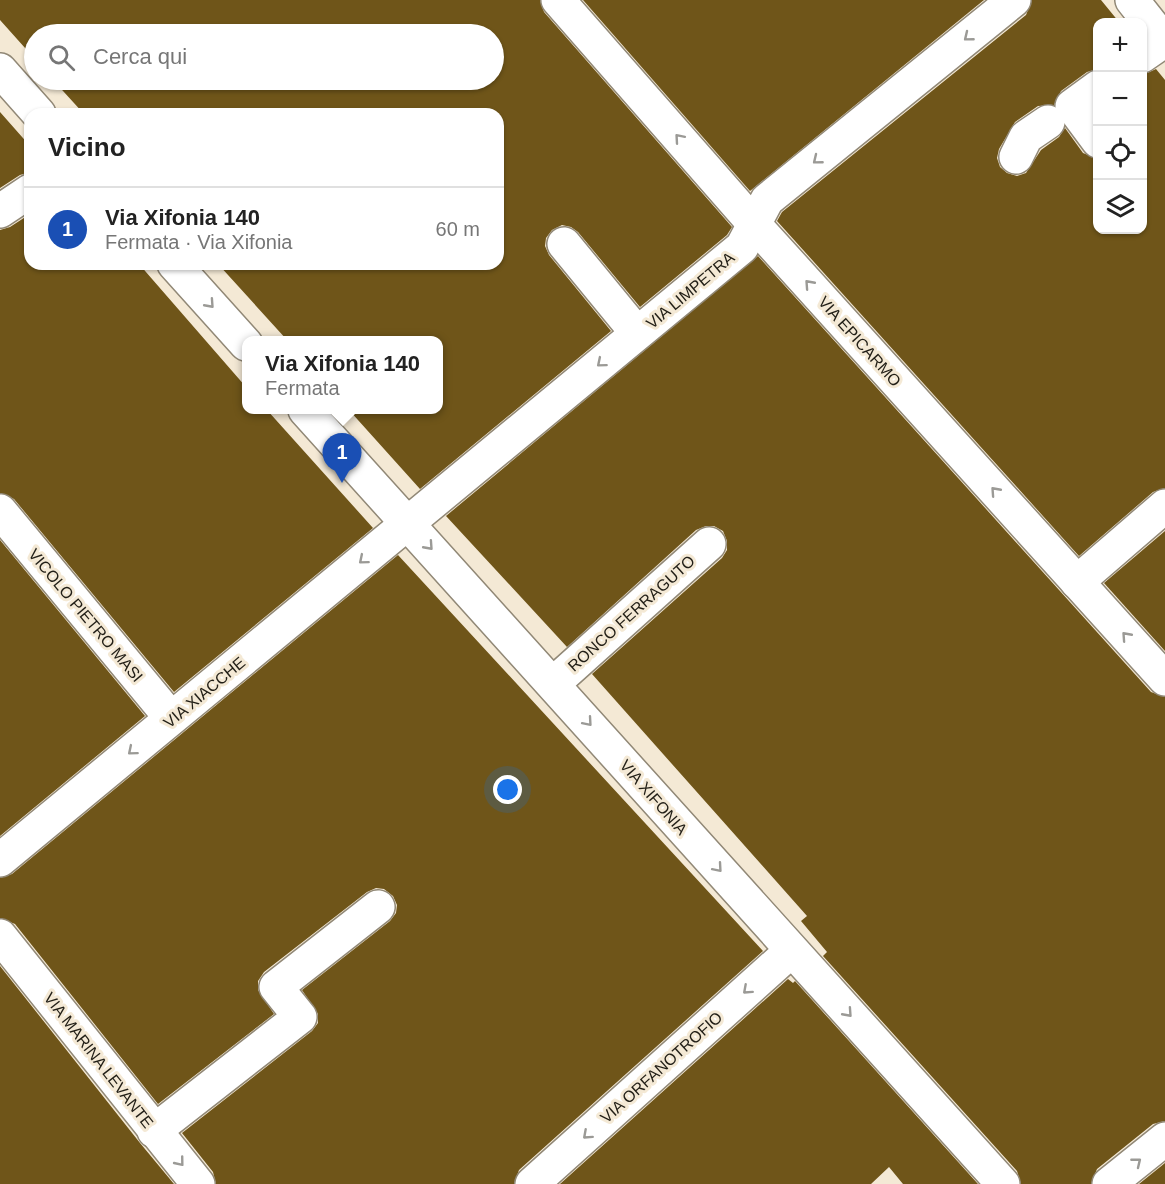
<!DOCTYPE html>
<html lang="it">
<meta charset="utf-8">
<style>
:root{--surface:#fff;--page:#f2f2f2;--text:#222;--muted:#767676;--line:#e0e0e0;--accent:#3869d9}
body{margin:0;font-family:Helvetica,sans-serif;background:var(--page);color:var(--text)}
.controls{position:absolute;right:18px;top:18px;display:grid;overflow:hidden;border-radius:12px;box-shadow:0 2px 4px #0004}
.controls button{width:54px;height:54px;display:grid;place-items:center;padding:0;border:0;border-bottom:2px solid var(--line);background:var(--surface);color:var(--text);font:30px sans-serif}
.you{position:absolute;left:508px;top:790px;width:21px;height:21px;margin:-15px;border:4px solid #fff;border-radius:50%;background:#1a73e8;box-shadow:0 0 0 9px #1a73e833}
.badge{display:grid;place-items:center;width:39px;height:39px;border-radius:50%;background:var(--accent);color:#fff;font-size:20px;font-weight:700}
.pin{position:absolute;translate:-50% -50px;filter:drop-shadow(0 2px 3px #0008)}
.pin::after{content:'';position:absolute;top:32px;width:21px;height:18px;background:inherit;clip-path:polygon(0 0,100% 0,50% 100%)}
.popup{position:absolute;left:242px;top:336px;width:201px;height:78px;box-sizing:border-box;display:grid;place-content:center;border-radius:12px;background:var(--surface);filter:drop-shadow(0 2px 4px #0005);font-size:20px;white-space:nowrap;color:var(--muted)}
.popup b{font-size:22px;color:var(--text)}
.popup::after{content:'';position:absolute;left:50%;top:100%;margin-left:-12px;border:12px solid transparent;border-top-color:var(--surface)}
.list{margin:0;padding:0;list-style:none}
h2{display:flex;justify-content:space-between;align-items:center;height:78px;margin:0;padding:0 24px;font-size:26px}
h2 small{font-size:20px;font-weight:400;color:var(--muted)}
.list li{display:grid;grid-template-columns:39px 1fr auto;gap:18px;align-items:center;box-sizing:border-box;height:84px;padding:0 24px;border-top:2px solid var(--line)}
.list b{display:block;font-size:22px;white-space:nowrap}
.list p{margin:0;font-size:20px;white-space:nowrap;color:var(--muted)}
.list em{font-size:20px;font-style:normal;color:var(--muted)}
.icon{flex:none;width:33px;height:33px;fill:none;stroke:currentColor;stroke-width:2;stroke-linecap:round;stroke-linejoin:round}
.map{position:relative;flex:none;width:1165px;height:1184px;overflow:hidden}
.search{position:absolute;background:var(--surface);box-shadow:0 2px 4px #0004;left:24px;top:24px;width:480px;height:66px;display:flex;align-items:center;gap:15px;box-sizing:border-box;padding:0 21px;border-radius:33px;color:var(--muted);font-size:22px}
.panel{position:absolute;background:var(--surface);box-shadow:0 2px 4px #0004;left:24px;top:108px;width:480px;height:162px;border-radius:18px}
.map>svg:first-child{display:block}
.building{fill:#6f5519}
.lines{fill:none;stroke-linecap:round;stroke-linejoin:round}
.street-casing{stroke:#918876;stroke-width:36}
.secondary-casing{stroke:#918876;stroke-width:36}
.street{stroke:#fff;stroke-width:33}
.secondary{stroke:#fff;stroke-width:33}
.oneway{stroke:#9b9a96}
.labels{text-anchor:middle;stroke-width:6;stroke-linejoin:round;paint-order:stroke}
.street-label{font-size:16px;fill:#211e16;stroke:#f4e9d5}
</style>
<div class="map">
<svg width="1165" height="1184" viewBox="0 0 1165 1184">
<rect width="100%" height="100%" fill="#f4e9d5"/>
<!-- building -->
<g class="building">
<path d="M0 0H540L544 12 732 227 727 235 640 307 578 232 571 227 562 225 552 230 546 238 545 246 549 255 611 331 420 489 349 410H438V340H287L218 264H498V114H84L53 80H494V34H34V58L0 20Z"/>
<path d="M583 0H984L750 191Z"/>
<path d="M1032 0H1101L1119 22H1098V69L1087 72 1061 91 1054 105 1038 106 1015 122 999 149 997 158 1000 167 1007 173 1017 176 1026 173 1041 150 1059 137 1065 128 1083 153 1098 159V230H1143V75L1156 69 1165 80V488L1153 492 1079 556 777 221 782 212 1026 15Z"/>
<path d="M0 112 30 146V172L20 175 0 188Z"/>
<path d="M30 214V264H139L246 387V410H267L373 528 174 692 14 499 0 493V230L10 227Z"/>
<path d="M758 256 1151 692 1165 697V1121L1153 1124 1097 1169 1091 1184H1021L1017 1171 823 956 827 952 801 921 807 916 592 674 722 558 727 550V541L723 531 714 526H706L696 530 567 647 446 516Z"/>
<path d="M1165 531V651L1104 583Z"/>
<path d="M0 540 145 716 0 836Z"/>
<path d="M398 555 763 951 519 1170 514 1184H216L213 1172 182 1133 312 1031 318 1023V1014L302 990 390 921 396 913 397 905 393 896 384 889 376 888 367 892 264 972 258 981V990L274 1014 158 1104 15 924 0 918V878L12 874Z"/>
<path d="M0 966 140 1143 174 1184H0Z"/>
<path d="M788 979 793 983 795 981 978 1184H903L889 1167 871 1184H560Z"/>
<path d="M1165 1163V1184H1139Z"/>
</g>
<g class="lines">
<defs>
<g id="street">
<path d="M1142 56 1164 41"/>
<path d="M1098 87 1072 106 1098 141"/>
<path d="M1016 157 1026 137 1048 122"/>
<path d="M0 211 30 191"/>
<path d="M564 244 637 333"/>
<path d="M0 511 171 718"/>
<path d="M1077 582 1165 506"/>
<path d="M554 683 709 544"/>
<path d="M0 860 742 247 767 200 1014 0"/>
<path d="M154 1131 300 1017 276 987 378 907"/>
<path d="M532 1184 791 951"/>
</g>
<g id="secondary">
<path d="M558 0 754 224 1165 679"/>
<path d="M1132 0 1165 42"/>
<path d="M0 70 39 114"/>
<path d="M174 264 246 344"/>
<path d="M305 410 1003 1184"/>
<path d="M0 936 198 1184"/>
<path d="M1109 1184 1165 1139"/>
</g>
</defs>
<!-- street casing -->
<use href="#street" class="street-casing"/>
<!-- secondary casing -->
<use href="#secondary" class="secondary-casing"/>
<!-- street -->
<use href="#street" class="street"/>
<!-- secondary -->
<use href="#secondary" class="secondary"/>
</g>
<!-- one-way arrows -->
<defs><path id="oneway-chevron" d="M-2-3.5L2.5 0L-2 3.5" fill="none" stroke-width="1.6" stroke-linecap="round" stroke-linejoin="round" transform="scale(1.5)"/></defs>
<g class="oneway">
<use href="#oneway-chevron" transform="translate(968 37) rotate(141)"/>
<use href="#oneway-chevron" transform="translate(679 138) rotate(-131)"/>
<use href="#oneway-chevron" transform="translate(817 160) rotate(141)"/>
<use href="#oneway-chevron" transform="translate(809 284) rotate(-132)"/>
<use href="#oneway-chevron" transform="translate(210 304) rotate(48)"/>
<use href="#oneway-chevron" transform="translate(601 363) rotate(140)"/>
<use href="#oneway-chevron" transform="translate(995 491) rotate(-132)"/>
<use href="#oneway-chevron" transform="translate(429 546) rotate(48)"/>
<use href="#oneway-chevron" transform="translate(363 560) rotate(140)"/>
<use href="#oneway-chevron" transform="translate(1126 636) rotate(-132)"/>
<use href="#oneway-chevron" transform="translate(588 722) rotate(49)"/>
<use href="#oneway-chevron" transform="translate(132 751) rotate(140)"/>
<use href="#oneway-chevron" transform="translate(718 868) rotate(49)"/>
<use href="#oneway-chevron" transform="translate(747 990) rotate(138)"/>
<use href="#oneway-chevron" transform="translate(848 1013) rotate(48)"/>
<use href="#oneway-chevron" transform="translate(587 1135) rotate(138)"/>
<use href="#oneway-chevron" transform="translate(180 1162) rotate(51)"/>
<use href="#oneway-chevron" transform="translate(1137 1162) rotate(-39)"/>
</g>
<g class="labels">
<!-- street labels -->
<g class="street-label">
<text transform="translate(690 290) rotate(-40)" y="6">VIA LIMPETRA</text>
<text transform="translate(860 341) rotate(48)" y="6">VIA EPICARMO</text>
<text transform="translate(631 613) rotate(-42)" y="6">RONCO FERRAGUTO</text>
<text transform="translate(86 615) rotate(50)" y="6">VICOLO PIETRO MASI</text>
<text transform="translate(204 692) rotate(-40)" y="6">VIA XIACCHE</text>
<text transform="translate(654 797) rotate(49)" y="6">VIA XIFONIA</text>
<text transform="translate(99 1060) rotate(52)" y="6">VIA MARINA LEVANTE</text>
<text transform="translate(661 1067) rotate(-42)" y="6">VIA ORFANOTROFIO</text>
</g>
</g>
</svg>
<div class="controls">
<button>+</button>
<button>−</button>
<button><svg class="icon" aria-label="locate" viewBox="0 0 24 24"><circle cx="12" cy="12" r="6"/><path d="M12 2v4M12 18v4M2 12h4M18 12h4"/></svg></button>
<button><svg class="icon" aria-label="layers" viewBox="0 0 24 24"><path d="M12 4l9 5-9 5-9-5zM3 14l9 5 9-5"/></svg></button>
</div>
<div class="you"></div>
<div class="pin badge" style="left:342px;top:483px;background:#1a4fb4">1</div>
<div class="popup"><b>Via Xifonia 140</b>Fermata</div>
<div class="search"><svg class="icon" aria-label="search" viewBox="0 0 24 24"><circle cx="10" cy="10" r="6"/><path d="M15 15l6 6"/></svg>Cerca qui</div>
<section class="panel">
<h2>Vicino<small></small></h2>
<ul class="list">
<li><span class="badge" style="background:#1a4fb4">1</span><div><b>Via Xifonia 140</b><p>Fermata · Via Xifonia</p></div><em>60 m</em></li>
</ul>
</section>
</div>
